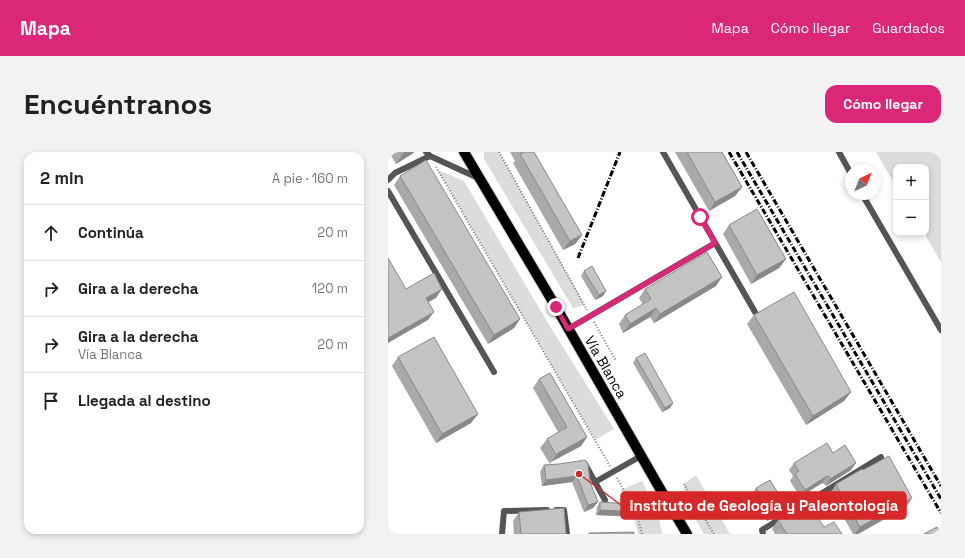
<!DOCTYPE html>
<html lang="es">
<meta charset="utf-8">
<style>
:root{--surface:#fff;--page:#f2f2f2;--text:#202124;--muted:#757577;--line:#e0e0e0;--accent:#db2777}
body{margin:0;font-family:"Space Grotesk",sans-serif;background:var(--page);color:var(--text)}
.controls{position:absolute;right:12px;top:12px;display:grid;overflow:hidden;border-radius:8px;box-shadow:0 2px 6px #0003}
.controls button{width:36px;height:36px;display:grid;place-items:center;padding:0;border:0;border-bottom:1px solid var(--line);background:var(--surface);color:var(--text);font:20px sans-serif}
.compass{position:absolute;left:457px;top:12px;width:36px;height:36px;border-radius:50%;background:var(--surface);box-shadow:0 2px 6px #0003;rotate:43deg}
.stop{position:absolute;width:12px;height:12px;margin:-9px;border:3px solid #db2777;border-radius:50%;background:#fff}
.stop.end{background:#db2777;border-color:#fff;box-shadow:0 1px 4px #0008}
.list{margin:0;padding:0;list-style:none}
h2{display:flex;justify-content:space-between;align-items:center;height:52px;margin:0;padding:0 16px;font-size:17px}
h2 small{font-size:13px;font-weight:400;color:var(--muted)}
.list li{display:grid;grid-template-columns:26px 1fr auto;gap:12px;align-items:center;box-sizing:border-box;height:56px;padding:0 16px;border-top:1px solid var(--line)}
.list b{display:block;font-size:15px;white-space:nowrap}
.list p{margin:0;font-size:13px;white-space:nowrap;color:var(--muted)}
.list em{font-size:13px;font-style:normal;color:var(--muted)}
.icon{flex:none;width:22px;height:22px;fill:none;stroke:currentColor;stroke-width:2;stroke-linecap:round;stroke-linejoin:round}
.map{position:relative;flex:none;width:553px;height:382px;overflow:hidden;border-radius:12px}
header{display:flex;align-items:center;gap:24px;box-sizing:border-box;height:56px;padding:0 20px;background:var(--accent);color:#fff}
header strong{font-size:19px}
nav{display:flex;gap:22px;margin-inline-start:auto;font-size:14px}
.intro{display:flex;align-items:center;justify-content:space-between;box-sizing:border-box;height:96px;padding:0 24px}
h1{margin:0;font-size:28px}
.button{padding:10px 18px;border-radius:12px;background:var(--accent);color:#fff;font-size:14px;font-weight:700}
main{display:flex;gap:24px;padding:0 24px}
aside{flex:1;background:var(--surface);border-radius:12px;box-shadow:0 2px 6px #0003}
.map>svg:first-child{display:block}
.green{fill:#dcdcdc}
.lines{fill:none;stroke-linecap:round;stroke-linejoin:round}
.primary-casing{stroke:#dbdbdb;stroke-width:12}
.path{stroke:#777;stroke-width:2;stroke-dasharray:1 2;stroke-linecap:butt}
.service{stroke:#555;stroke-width:6}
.primary{stroke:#000;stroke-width:10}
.rail{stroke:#000;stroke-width:3;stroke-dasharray:6 2 1 2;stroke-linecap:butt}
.wall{fill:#a9a9a9}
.shaded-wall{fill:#898989}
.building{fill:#c4c4c4;stroke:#898989}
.route{stroke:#db2777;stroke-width:5}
.labels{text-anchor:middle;stroke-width:4;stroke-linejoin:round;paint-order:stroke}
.street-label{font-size:14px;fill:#000;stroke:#fff}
.leader{fill:none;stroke:#d62828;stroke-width:1.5}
.callout-dot{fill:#d62828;stroke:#fff;stroke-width:1.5}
.callout{fill:#d62828;stroke:#d62828;stroke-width:1.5}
.callout-label{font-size:15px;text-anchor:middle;font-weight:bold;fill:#fff}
</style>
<header>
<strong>Mapa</strong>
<nav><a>Mapa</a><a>Cómo llegar</a><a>Guardados</a></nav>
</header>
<div class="intro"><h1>Encuéntranos</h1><a class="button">Cómo llegar</a></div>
<main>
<aside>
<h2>2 min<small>A pie · 160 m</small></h2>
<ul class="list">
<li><svg class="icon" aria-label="ahead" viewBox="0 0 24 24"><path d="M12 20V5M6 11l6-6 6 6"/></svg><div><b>Continúa</b></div><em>20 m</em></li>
<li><svg class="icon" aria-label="right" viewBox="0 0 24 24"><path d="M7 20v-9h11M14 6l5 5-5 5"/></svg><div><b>Gira a la derecha</b></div><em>120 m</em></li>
<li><svg class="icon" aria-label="right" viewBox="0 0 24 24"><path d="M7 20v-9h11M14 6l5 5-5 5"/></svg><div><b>Gira a la derecha</b><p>Vía Blanca</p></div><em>20 m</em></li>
<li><svg class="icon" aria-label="arrive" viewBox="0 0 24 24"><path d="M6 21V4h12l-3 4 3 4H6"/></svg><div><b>Llegada al destino</b></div></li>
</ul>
</aside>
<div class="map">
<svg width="553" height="382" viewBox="0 0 553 382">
<rect width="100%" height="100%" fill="#fff"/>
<!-- green -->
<g class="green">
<path d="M96 0H111L197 153 185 156 96 7Z"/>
<path d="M488 0H553V110L536 81H538V15H508V34Z"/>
<path d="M50 18 76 29 160 171 226 277 207 288Z"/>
<path d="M308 323 342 382H316L295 346 296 332Z"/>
<path d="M254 329 270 362 274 382H250L246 366 233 338Z"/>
</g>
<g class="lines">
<defs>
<path id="primary" d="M76 0 168 155 271 335 299 382"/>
</defs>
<!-- primary casing -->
<use href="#primary" class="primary-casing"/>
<!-- path -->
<g class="path">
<path d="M111 0 199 158"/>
<path d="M48 15 222 314"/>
<path d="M206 170 228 209"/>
<path d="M229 326 244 354"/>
<path d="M296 332 326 382"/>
<path d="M248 364 251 371 254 382"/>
</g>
<!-- service -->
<g class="service">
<path d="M38 0 42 4 90 26"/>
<path d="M275 0 367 160"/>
<path d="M451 0 463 22"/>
<path d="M0 28 7 21 42 4"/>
<path d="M0 39 106 220"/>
<path d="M474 42 553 178"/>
<path d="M180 177 327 91"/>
<path d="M197 312 217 348"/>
<path d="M207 330 253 304"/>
<path d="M168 358H176L179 382"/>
<path d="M114 382 116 359 159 358"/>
<path d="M375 382 374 378 493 305"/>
</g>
<!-- primary -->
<use href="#primary" class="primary"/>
<!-- rail -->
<g class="rail">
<path d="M341 0 553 361"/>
<path d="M349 0 553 347"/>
<path d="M358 0 553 334"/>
<path d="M190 106 232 0"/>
</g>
</g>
<!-- wall -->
<g class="wall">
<path d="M1 0H26L24 2 8 12Z"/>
<path d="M122 0H146L194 83 187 92 175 98 125 11 127 9Z"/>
<path d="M287 0H334L354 35 347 44 321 59Z"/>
<path d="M12 24 132 167 126 176 100 192 6 33Z"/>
<path d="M341 73 398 107 391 116 363 132 335 82Z"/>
<path d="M196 119 218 139 215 144 207 148 193 124Z"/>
<path d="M328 134 266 171 262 165 235 181 231 172 237 163 255 153 251 146 257 137Z"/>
<path d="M366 163 463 240 456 249 418 273 359 172Z"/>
<path d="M10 205 90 262 83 271 48 291 4 214Z"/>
<path d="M248 206 285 251 282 256 274 260 245 211Z"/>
<path d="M151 227 199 285 193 294 163 310 162 312 152 296 159 287 170 280 145 236Z"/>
<path d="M445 301 463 318 438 334 436 332H435L434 331 412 345 402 329 405 324 401 318 406 311Z"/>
<path d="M171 312 202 330 210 350 205 356 196 360 184 330 154 334 152 320 156 313Z"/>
<path d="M475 318 518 355 470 382H465L442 342 448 332Z"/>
<path d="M368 336 398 354 393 361 379 369 363 343Z"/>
<path d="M212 350 253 365 208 363 209 355Z"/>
<path d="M131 360 178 382H126L125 369Z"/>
<path d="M390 368 436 375 454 382H387L384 377Z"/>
</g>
<!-- shaded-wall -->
<g class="shaded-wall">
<path d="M16 0H26L24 2 8 12Z"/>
<path d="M354 35 347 44 321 59 327 50Z"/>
<path d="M194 83 187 92 175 98 182 89Z"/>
<path d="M398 107 391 116 363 132 369 123Z"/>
<path d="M334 125 328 134 266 171 272 162Z"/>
<path d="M54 137 48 146 32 155 38 146Z"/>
<path d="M218 139 215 144 207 148 211 143Z"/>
<path d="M268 156 262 165 235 181 242 172Z"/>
<path d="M46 160 40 168 0 191V186Z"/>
<path d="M132 167 126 176 100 192 106 183Z"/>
<path d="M463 240 456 249 418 273 425 264Z"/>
<path d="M285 251 282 256 274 260 277 256Z"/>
<path d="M90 262 83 271 48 291 54 282Z"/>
<path d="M199 285 193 294 163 310 162 312 170 301Z"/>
<path d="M468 311 463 318 438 334 442 327Z"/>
<path d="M189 324 184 330 154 334 158 328Z"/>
<path d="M439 324 434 331 412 345 417 338Z"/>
<path d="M524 346 518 355 470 382H467L472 375Z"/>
<path d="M210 350 205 356 196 360 200 353Z"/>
<path d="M398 354 393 361 379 369 384 362Z"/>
<path d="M212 358 256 360 253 365 208 363Z"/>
</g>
<!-- building -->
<g class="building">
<path d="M134 0H146L194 83 182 89 132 2 135 1Z"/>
<path d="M299 0H334L354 35 327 50Z"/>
<path d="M38 8 132 167 106 183 12 24Z"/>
<path d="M369 57 398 107 369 123 341 73Z"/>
<path d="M319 100 334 125 272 162 268 156 242 172 237 163 263 147 257 137Z"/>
<path d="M0 106 18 137 46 121 54 137 38 146 46 160 0 186Z"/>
<path d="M204 114 218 139 211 143 196 119Z"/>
<path d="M406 140 463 240 425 264 366 163Z"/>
<path d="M46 185 90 262 54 282 10 205Z"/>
<path d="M257 201 285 251 277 256 248 206Z"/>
<path d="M162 221 199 285 170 301 168 303 159 287 179 275 151 227Z"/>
<path d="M439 291 445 301 457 293 468 311 442 327 441 324 440 325 439 324 417 338 407 322 411 319 406 311Z"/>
<path d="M501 304 524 346 472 375 448 332 474 317 475 318Z"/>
<path d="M197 308 200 312 202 330 210 350 200 353 189 324 158 328 156 313 171 312Z"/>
<path d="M382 328 398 354 384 362 368 336Z"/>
<path d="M212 350 257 353 256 360 212 358Z"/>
<path d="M420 350 436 375 446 370 454 382H399L390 368Z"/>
<path d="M176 356 178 382H133L131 360Z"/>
<path d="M549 375 553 382H536Z"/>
<path d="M246 380V382H201V381Z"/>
</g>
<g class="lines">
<!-- route -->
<path class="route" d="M168 155 180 177 327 91 312 65"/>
</g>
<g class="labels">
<!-- street labels -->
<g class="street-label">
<text transform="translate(218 215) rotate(60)" y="5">Vía Blanca</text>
</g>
</g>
<!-- callouts -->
<path class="leader" d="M191 322L233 353"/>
<circle class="callout-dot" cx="191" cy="322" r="4"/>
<rect class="callout" x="233" y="340" width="285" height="27" rx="4"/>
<g class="callout-label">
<text x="376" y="359">Instituto de Geología y Paleontología</text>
</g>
</svg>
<div class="controls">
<button>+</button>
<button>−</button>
</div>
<svg class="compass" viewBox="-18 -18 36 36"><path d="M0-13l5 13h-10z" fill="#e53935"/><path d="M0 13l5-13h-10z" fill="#757577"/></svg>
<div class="stop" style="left:312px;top:65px"></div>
<div class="stop end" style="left:168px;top:155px"></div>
</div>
</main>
